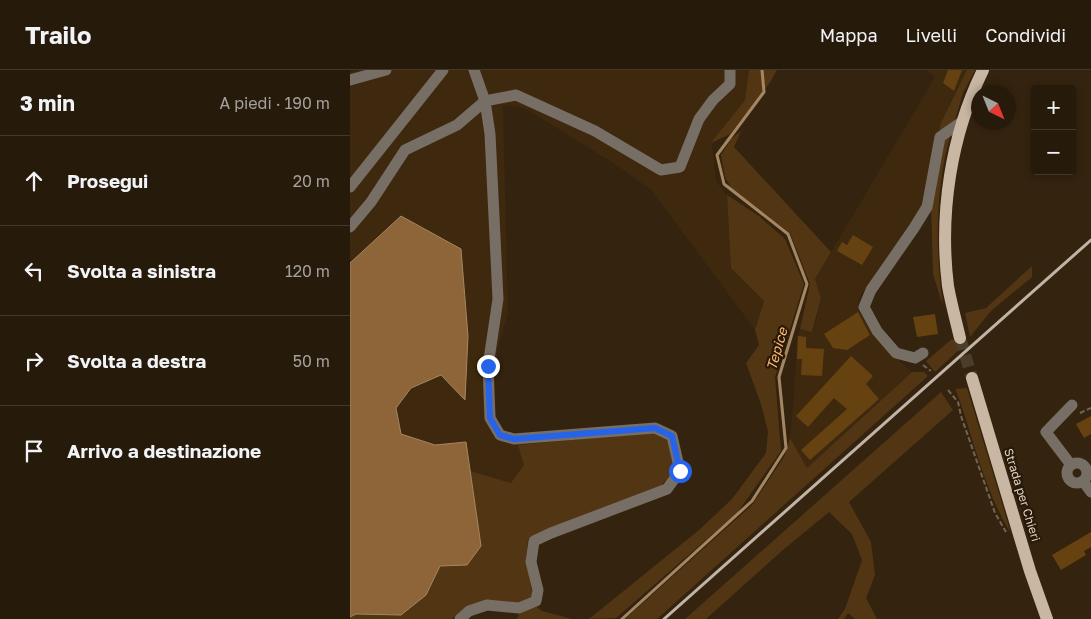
<!DOCTYPE html>
<html lang="it">
<meta charset="utf-8">
<style>
:root{--surface:#261a0b;--page:#2e2314;--text:#f1f3f6;--muted:#a4a19d;--line:#42382c}
body{margin:0;font-family:"Golos Text",sans-serif;background:var(--page);color:var(--text)}
.controls{position:absolute;right:15px;top:15px;display:grid;overflow:hidden;border-radius:5px;box-shadow:0 2px 8px #0003}
.controls button{width:45px;height:45px;display:grid;place-items:center;padding:0;border:0;border-bottom:1px solid var(--line);background:var(--surface);color:var(--text);font:25px sans-serif}
.compass{position:absolute;left:621px;top:15px;width:45px;height:45px;border-radius:50%;background:var(--surface);box-shadow:0 2px 8px #0003;rotate:137deg}
.stop{position:absolute;width:15px;height:15px;margin:-11px;border:4px solid #2563eb;border-radius:50%;background:#fff}
.stop.end{background:#2563eb;border-color:#fff;box-shadow:0 1px 5px #0008}
.list{margin:0;padding:0;list-style:none}
h2{display:flex;justify-content:space-between;align-items:center;height:65px;margin:0;padding:0 20px;font-size:21px}
h2 small{font-size:16px;font-weight:400;color:var(--muted)}
.list li{display:grid;grid-template-columns:32px 1fr auto;gap:15px;align-items:center;box-sizing:border-box;height:90px;padding:0 20px;border-top:1px solid var(--line)}
.list b{display:block;font-size:19px;white-space:nowrap}
.list em{font-size:16px;font-style:normal;color:var(--muted)}
.icon{flex:none;width:28px;height:28px;fill:none;stroke:currentColor;stroke-width:2;stroke-linecap:round;stroke-linejoin:round}
.map{position:relative;flex:none;width:741px;height:549px;overflow:hidden}
header{display:flex;align-items:center;gap:30px;box-sizing:border-box;height:70px;padding:0 25px;background:var(--surface);border-bottom:1px solid var(--line)}
header strong{font-size:24px}
nav{display:flex;gap:28px;margin-inline-start:auto;font-size:18px}
main{display:flex}
aside{flex:1;background:var(--surface)}
.map>svg:first-child{display:block}
.built{fill:#3e280e}
.green{fill:#523613}
.water{fill:#8d6538;stroke:#a58663}
.lines{fill:none;stroke-linecap:round;stroke-linejoin:round}
.stream{stroke:#a58663;stroke-width:3}
.building{fill:#674211}
.major-tunnel{stroke:#4c3d2a;stroke-width:12;stroke-dasharray:12 6;stroke-linecap:butt}
.path{stroke:#736554;stroke-width:2;stroke-dasharray:5 2.5;stroke-linecap:butt}
.minor{stroke:#776e65;stroke-width:11}
.major{stroke:#cab7a3;stroke-width:12}
.rail{stroke:#c0b4a7;stroke-width:3}
.route{stroke:#2563eb;stroke-width:6}
.labels{text-anchor:middle;stroke-width:4.5;stroke-linejoin:round;paint-order:stroke}
.street-label{font-size:12px;fill:#ddd2c6;stroke:#291906}
.water-label{font-size:14px;font-style:italic;fill:#f8ba77;stroke:#291906}
</style>
<header>
<strong>Trailo</strong>
<nav><a>Mappa</a><a>Livelli</a><a>Condividi</a></nav>
</header>
<main>
<aside>
<h2>3 min<small>A piedi · 190 m</small></h2>
<ul class="list">
<li><svg class="icon" aria-label="ahead" viewBox="0 0 24 24"><path d="M12 20V5M6 11l6-6 6 6"/></svg><div><b>Prosegui</b></div><em>20 m</em></li>
<li><svg class="icon" aria-label="left" viewBox="0 0 24 24"><path d="M17 20v-9H6M10 6l-5 5 5 5"/></svg><div><b>Svolta a sinistra</b></div><em>120 m</em></li>
<li><svg class="icon" aria-label="right" viewBox="0 0 24 24"><path d="M7 20v-9h11M14 6l5 5-5 5"/></svg><div><b>Svolta a destra</b></div><em>50 m</em></li>
<li><svg class="icon" aria-label="arrive" viewBox="0 0 24 24"><path d="M6 21V4h12l-3 4 3 4H6"/></svg><div><b>Arrivo a destinazione</b></div></li>
</ul>
</aside>
<div class="map">
<svg width="741" height="549" viewBox="0 0 741 549">
<rect width="100%" height="100%" fill="#33230f"/>
<!-- built -->
<g class="built">
<path d="M10 0H399L395 30 362 74 366 111 377 125 381 198 414 231 405 260 301 120 263 93 176 39 153 35 158 243 148 278 144 324 147 353 169 375 309 362V418L178 469 176 490 183 526 127 533 101 549H0V2Z"/>
<path d="M576 0H617L590 55 571 138 508 229V236L543 285 562 302 457 398 440 368 444 324 447 267 450 259 463 262 471 228 465 209 585 7Z"/>
</g>
<!-- green -->
<g class="green">
<path d="M399 0H427L419 14 380 64 361 73 395 30Z"/>
<path d="M617 0H625L613 23 603 57 589 64 590 55Z"/>
<path d="M391 61 384 77 481 182 465 209 471 228 462 262 450 259 460 214 440 163 382 119 375 107 371 85 381 69Z"/>
<path d="M601 63C585 119 585 178 593 236L583 204 581 135 593 70Z"/>
<path d="M377 125 409 146 435 169 454 214 425 307 431 381 387 443 266 548 239 549 349 460 382 429 416 383 418 362 411 334 396 293 409 275 405 260 414 231 381 198Z"/>
<path d="M682 196V207L641 241 620 267 615 243 636 238Z"/>
<path d="M602 269 607 272 610 279 585 302 576 291Z"/>
<path d="M562 302H574L578 306 307 549H275L402 435 434 387 440 368 457 398Z"/>
<path d="M617 318 658 453 660 462C636 422 625 376 610 331L605 319Z"/>
<path d="M591 322 603 340 499 432 521 472 525 505 516 528 527 549H505L498 543 494 549H488L495 539 512 490 502 464 479 442 433 480 356 549H335Z"/>
<path d="M309 362 320 372 324 401 309 418 178 469 176 490 183 526 171 534 127 533 101 549H0V547L6 544 52 545 76 525 90 496 117 494 131 476 120 401 161 413 174 395 168 375Z"/>
<path d="M187 537 192 541 222 549H167L171 540Z"/>
</g>
<!-- water -->
<path class="water" d="M51 146 111 179 118 266 115 330 91 305 61 318 46 338 51 364 85 375 116 372 131 476 117 495 90 496 76 525 51 545 6 544 0 547V193Z"/>
<g class="lines">
<!-- stream -->
<path class="stream" d="M272 549 402 431 436 378 429 307 457 214 438 164 374 114 367 85 414 22 412 0"/>
</g>
<!-- building -->
<g class="building">
<path d="M598 0H612L604 21 593 13Z"/>
<path d="M503 165 523 177 512 195 487 181 492 172 497 175Z"/>
<path d="M508 242 520 265 497 280 483 278 474 264Z"/>
<path d="M585 244 588 264 567 267 563 247Z"/>
<path d="M448 266 456 267V278L474 279 472 306 451 305 452 289H447Z"/>
<path d="M501 286 523 306 516 314 529 329 460 390 451 380 497 339 484 328 458 357 446 346Z"/>
<path d="M741 346V364L734 368 726 354Z"/>
<path d="M741 462V477L734 481 736 485 711 500 702 485Z"/>
</g>
<g class="lines">
<!-- major-tunnel -->
<path class="major-tunnel" d="M610 268 622 308"/>
<!-- path -->
<g class="path">
<path d="M573 295 581 301"/>
<path d="M598 320 608 332 611 346 645 443 656 462"/>
<path d="M730 343 741 338"/>
</g>
<!-- minor -->
<g class="minor">
<path d="M0 10 36 0"/>
<path d="M0 117 93 0"/>
<path d="M0 157 21 132 55 80 107 55 135 31 166 25 245 61 311 100 330 97 349 49 363 30 380 14V0"/>
<path d="M573 283 565 288 546 283 527 261 514 237 521 220 564 158 577 137 590 67 613 51"/>
<circle cx="727" cy="403" r="10"/>
<path d="M721 395 696 362 722 335"/>
<path d="M733 411 741 422"/>
<path d="M110 549 119 541 137 535 169 538 186 531 188 520 181 492 184 471 201 463 317 419 330 401 322 366 305 358 164 369 150 365 140 348 138 296 148 229 140 64 135 31 124 0"/>
</g>
<!-- major -->
<g class="major">
<path d="M610 268C606 251 601 233 598 216 589 143 601 65 633 0"/>
<path d="M622 308 680 501 697 549"/>
</g>
<!-- rail -->
<path class="rail" d="M314 549 741 170"/>
</g>
<g class="lines">
<!-- route -->
<path class="route" d="M138 296 140 348 150 365 164 369 305 358 322 366 330 401"/>
</g>
<g class="labels">
<!-- street labels -->
<g class="street-label">
<text transform="translate(672 425) rotate(73)" y="4">Strada per Chieri</text>
</g>
<!-- water labels -->
<g class="water-label">
<text transform="translate(427 279) rotate(-74)" y="5">Tepice</text>
</g>
</g>
</svg>
<div class="controls">
<button>+</button>
<button>−</button>
</div>
<svg class="compass" viewBox="-18 -18 36 36"><path d="M0-13l5 13h-10z" fill="#e53935"/><path d="M0 13l5-13h-10z" fill="#a4a19d"/></svg>
<div class="stop" style="left:330px;top:401px"></div>
<div class="stop end" style="left:138px;top:296px"></div>
</div>
</main>
